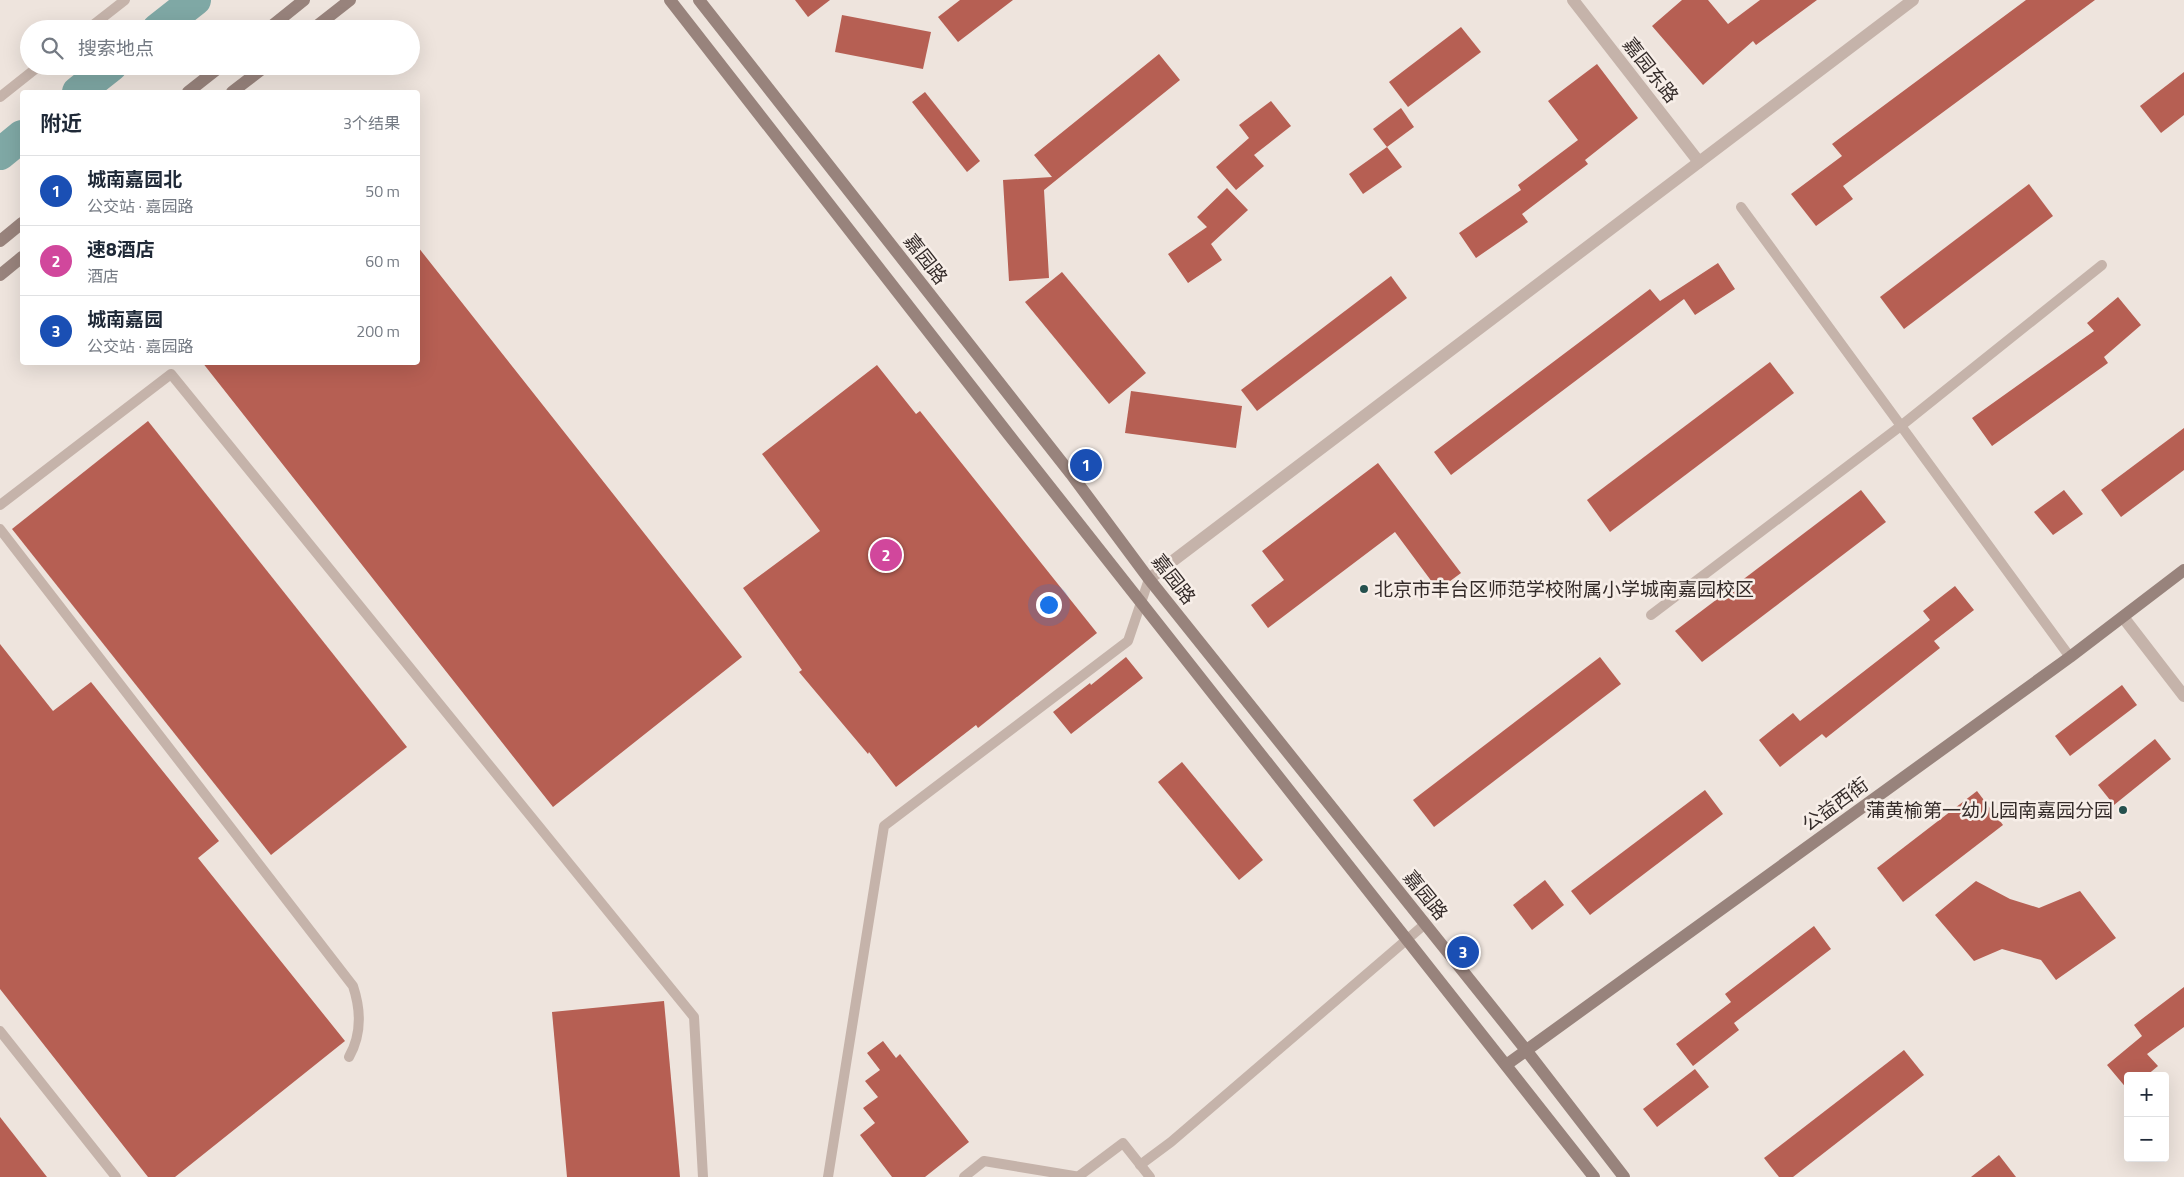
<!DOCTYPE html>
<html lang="zh">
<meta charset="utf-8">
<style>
:root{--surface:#fff;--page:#f6f6f7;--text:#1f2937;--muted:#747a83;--line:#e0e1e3;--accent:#7c3aed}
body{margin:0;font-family:"Titillium Web","Noto Sans SC",sans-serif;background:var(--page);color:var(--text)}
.controls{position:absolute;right:15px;bottom:15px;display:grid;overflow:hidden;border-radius:5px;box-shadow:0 5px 20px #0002}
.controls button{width:45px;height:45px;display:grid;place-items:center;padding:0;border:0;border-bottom:1px solid var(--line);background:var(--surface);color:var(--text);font:25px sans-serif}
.you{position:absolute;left:1048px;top:604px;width:18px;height:18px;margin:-12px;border:4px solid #fff;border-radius:50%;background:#1a73e8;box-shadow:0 0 0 8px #1a73e833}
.badge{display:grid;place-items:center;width:32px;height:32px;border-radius:50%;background:var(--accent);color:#fff;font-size:16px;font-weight:700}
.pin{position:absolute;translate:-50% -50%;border:2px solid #fff;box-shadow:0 1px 5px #0006}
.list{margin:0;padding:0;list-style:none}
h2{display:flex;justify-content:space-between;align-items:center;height:65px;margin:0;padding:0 20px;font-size:21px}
h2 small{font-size:16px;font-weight:400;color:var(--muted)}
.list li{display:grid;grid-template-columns:32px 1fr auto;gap:15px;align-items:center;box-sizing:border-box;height:70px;padding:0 20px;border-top:1px solid var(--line)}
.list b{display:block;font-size:19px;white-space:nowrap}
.list p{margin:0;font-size:16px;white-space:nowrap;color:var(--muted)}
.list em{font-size:16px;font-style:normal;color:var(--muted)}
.icon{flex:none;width:28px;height:28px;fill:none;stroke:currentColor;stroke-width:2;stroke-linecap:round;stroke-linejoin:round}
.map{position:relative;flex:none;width:2184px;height:1177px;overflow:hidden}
.search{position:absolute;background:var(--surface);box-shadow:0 5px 20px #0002;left:20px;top:20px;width:400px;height:55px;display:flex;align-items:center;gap:12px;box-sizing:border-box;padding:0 18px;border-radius:28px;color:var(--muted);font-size:19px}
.panel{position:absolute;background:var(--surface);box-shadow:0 5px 20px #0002;left:20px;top:90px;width:400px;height:275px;border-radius:5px}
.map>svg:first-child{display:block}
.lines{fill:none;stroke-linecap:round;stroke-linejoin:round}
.river{stroke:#7fa8a5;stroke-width:32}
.building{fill:#b65f53}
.lane{stroke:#c5b3aa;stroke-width:10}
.street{stroke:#c5b3aa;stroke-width:12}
.secondary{stroke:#98837c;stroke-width:12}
.poi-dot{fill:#24504d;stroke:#f7eee8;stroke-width:2}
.labels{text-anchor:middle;stroke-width:5;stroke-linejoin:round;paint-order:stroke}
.street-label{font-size:19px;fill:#342b29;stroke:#f7eee8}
.poi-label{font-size:19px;fill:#342b29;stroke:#f7eee8;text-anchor:start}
</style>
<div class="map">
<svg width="2184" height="1177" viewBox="0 0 2184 1177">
<rect width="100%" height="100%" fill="#eee4dd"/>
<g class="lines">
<!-- river -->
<g class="river">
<path d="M158 29 195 0"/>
<path d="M78 92 111 66"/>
<path d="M0 154 22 136"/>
</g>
</g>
<!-- building -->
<g class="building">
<path d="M795 0H830L808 17Z"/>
<path d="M960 0H1013L958 42 938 17Z"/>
<path d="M1682 0H1708L1728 24 1760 0H1817L1756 45 1753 41 1703 85 1652 26Z"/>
<path d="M2026 0H2095L1843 186 1853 199 1816 226 1791 194 1842 156 1832 144Z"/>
<path d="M842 15 931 32 923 69 835 52Z"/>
<path d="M1461 27 1481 52 1408 107 1389 82Z"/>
<path d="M1159 54 1180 80 1044 190 1049 278 1009 281 1003 180 1052 177 1034 155Z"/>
<path d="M1597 64 1638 118 1585 160 1588 164 1522 214 1528 222 1476 258 1459 233 1521 190 1518 185 1578 140 1548 101Z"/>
<path d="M2184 72V115L2161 133 2140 106Z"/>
<path d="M925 92 980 161 967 172 912 102Z"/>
<path d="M1271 101 1291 126 1254 155 1264 166 1236 190 1216 167 1249 138 1239 125Z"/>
<path d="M1401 108 1414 127 1387 147 1373 129Z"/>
<path d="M1387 147 1402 167 1363 194 1349 174Z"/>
<path d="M2029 184 2053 216 1904 329 1880 297Z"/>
<path d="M1227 188 1248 210 1211 244 1222 260 1188 283 1168 254 1207 227 1197 217Z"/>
<path d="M418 247 742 657 553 807 202 362H418Z"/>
<path d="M1718 263 1735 289 1695 315 1684 299 1451 475 1434 452 1650 289 1660 301Z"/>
<path d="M1062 272 1146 373 1109 404 1025 302Z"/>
<path d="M1391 276 1407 298 1257 411 1241 390Z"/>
<path d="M2118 297 2141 325 2104 357 2108 363 1992 446 1972 418 2094 331 2087 323Z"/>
<path d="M1770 362 1794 393 1610 532 1587 500Z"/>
<path d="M877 365 916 414 920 411 1097 633 978 728 976 725 896 787 869 752 868 754 799 672 802 670 743 588 820 531 762 454Z"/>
<path d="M1131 391 1242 406 1236 448 1125 433Z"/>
<path d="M148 421 407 747 271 855 12 529Z"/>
<path d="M2184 428V470L2121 517 2101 490Z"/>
<path d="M1378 463 1461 573 1438 590 1395 532 1268 628 1251 605 1284 580 1262 551Z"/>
<path d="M1861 490 1886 522 1702 662 1675 631Z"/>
<path d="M2064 490 2083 514 2053 535 2034 512Z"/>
<path d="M1955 586 1974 610 1934 641 1940 648 1826 738 1822 734 1780 767 1759 740 1793 713 1800 721 1930 620 1923 611Z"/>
<path d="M0 644 53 711 91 682 219 841 198 858 345 1041 175 1177H148L0 989Z"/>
<path d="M1126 657 1143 678 1071 734 1053 712 1090 683 1091 685Z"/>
<path d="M1600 657 1621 684 1434 827 1413 800Z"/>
<path d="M2122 685 2137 705 2070 756 2055 736Z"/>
<path d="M2155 739 2171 759 2114 805 2098 785Z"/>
<path d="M1182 762 1263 860 1239 880 1158 782Z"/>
<path d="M1705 790 1723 814 1590 915 1571 891Z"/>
<path d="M1977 791 2003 825 1903 902 1877 868Z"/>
<path d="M1545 880 1564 905 1532 930 1513 905Z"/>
<path d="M1976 881 2010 899 2039 908 2080 891 2116 938 2056 980 2041 960 2002 949 1974 961 1935 915Z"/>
<path d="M1814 926 1831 949 1734 1023 1739 1030 1693 1066 1676 1044 1731 1002 1725 994Z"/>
<path d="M2184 987V1027L2147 1054 2158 1066 2146 1076H2128V1090L2107 1065 2142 1036 2134 1025Z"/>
<path d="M664 1001 680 1177H567L552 1012Z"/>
<path d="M883 1041 896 1058 900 1054 969 1142 925 1177H892L860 1135 875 1123 863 1108 878 1097 865 1081 880 1070 867 1053Z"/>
<path d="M1904 1050 1924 1075 1793 1177H1779L1764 1158Z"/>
<path d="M1695 1069 1709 1087 1657 1127 1643 1109Z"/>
<path d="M0 1117 47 1177H0Z"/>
<path d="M1999 1155 2016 1177H1971Z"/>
</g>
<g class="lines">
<!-- lane -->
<g class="lane">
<path d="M88 29 125 0"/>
<path d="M0 97 39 66"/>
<path d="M1741 207 2070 657"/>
<path d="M0 505 171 374 694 1017 703 1177"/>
<path d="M0 529 353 986C361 1010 362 1034 349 1057"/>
<path d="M1651 615 1902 425 2102 265"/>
<path d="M0 1031 116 1177"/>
<path d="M1140 1165 1171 1142 1425 924"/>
<path d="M1079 1176 1123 1143 1150 1177"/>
<path d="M828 1177 884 826 1128 641 1149 579"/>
<path d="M964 1177 984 1161 1080 1177"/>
</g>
<!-- street -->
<g class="street">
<path d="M1573 0 1699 162"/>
<path d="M1149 579 1913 0"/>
<path d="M2123 617 2184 696"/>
</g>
<!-- secondary -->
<g class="secondary">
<path d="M670 0 1009 435 1594 1177"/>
<path d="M699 0 1071 474 1149 579 1526 1050 1624 1177"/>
<path d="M268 29 304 0"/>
<path d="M313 29 350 0"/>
<path d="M188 92 221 66"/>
<path d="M232 92 266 66"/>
<path d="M0 241 22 223"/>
<path d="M0 275 22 257"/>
<path d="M1506 1065 2070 657 2184 570"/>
</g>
</g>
<!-- markers -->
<g class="poi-dot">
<circle cx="1364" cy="589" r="5"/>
<circle cx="2123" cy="810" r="5"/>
</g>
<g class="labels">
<!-- street labels -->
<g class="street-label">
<text transform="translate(1651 70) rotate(52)" y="7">嘉园东路</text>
<text transform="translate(926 259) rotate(52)" y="7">嘉园路</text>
<text transform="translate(1174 579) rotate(52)" y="7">嘉园路</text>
<text transform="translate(1835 804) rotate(-36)" y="7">公益西街</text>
<text transform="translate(1426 895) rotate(51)" y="7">嘉园路</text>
</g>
<!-- poi labels -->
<g class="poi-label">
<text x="1374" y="596">北京市丰台区师范学校附属小学城南嘉园校区</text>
<text x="2113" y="817" text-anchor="end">蒲黄榆第一幼儿园南嘉园分园</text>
</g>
</g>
</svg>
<div class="controls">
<button>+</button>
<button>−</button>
</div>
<div class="you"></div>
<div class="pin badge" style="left:1086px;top:465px;background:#1a4fb4">1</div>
<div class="pin badge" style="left:886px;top:555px;background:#d1479c">2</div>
<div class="pin badge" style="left:1463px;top:952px;background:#1a4fb4">3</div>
<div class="search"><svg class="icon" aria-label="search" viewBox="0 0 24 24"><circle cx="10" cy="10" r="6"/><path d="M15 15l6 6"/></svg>搜索地点</div>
<section class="panel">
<h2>附近<small>3个结果</small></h2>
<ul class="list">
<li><span class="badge" style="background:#1a4fb4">1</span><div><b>城南嘉园北</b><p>公交站 · 嘉园路</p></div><em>50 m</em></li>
<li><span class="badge" style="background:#d1479c">2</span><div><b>速8酒店</b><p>酒店</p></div><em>60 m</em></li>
<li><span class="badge" style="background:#1a4fb4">3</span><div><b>城南嘉园</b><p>公交站 · 嘉园路</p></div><em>200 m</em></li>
</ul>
</section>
</div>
